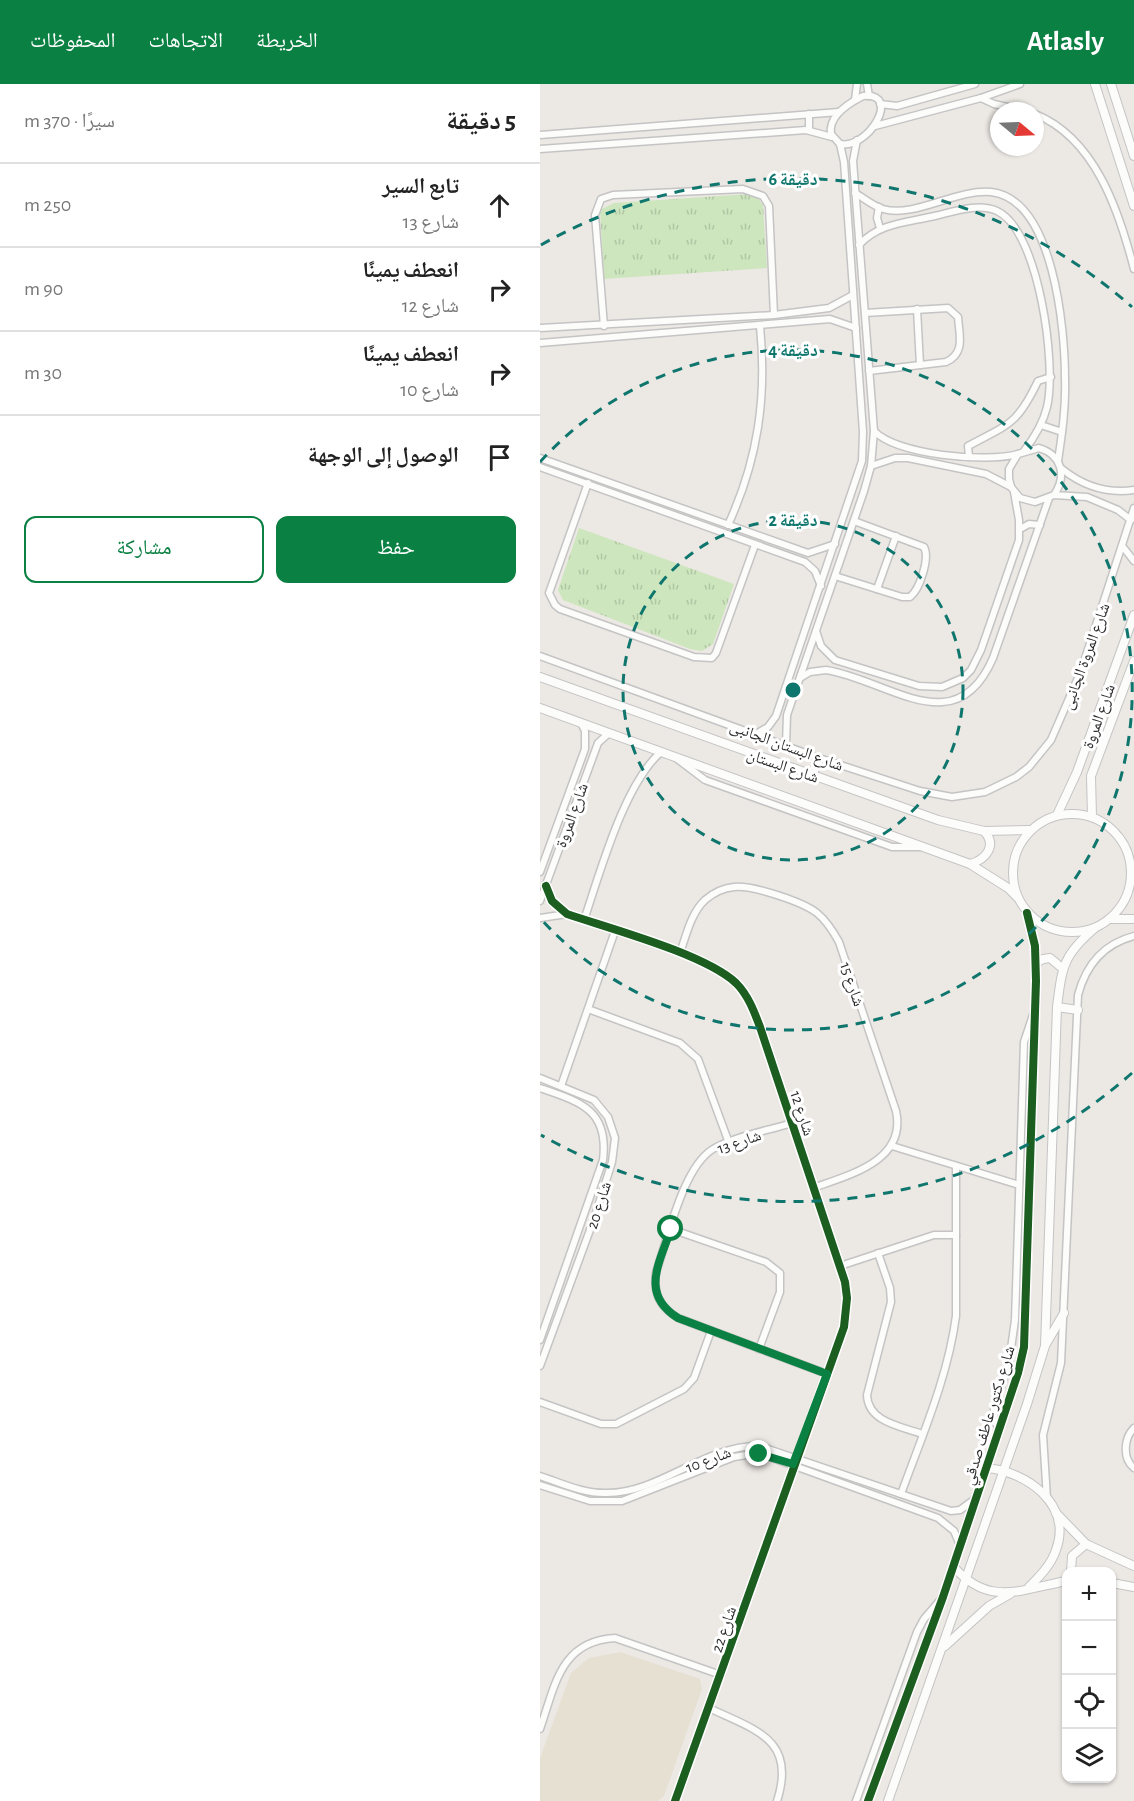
<!DOCTYPE html>
<html lang="ar">
<meta charset="utf-8">
<style>
:root{--surface:#fff;--page:#f6f6f6;--text:#222;--muted:#767676;--line:#e0e0e0;--accent:#0b8043}
body{margin:0;font-family:"Alegreya Sans","Noto Naskh Arabic",sans-serif;background:var(--page);color:var(--text);direction:rtl}
.controls{position:absolute;right:18px;bottom:18px;display:grid;overflow:hidden;border-radius:12px;box-shadow:0 2px 4px #0004}
.controls button{width:54px;height:54px;display:grid;place-items:center;padding:0;border:0;border-bottom:2px solid var(--line);background:var(--surface);color:var(--text);font:30px sans-serif}
.compass{position:absolute;left:450px;top:18px;width:54px;height:54px;border-radius:50%;background:var(--surface);box-shadow:0 2px 4px #0004;rotate:109deg}
.stop{position:absolute;width:18px;height:18px;margin:-14px;border:4px solid #0b8043;border-radius:50%;background:#fff}
.stop.end{background:#0b8043;border-color:#fff;box-shadow:0 2px 6px #0008}
.list{margin:0;padding:0;list-style:none}
h2{display:flex;justify-content:space-between;align-items:center;height:78px;margin:0;padding:0 24px;font-size:26px}
h2 small{font-size:20px;font-weight:400;color:var(--muted)}
.list li{display:grid;grid-template-columns:39px 1fr auto;gap:18px;align-items:center;box-sizing:border-box;height:84px;padding:0 24px;border-top:2px solid var(--line)}
.list b{display:block;font-size:22px;white-space:nowrap}
.list p{margin:0;font-size:20px;white-space:nowrap;color:var(--muted)}
.list em{font-size:20px;font-style:normal;color:var(--muted)}
.actions{display:flex;gap:12px;padding:18px 24px}
.actions a{flex:1;padding:14px 0;border:2px solid var(--accent);border-radius:12px;text-align:center;font-size:21px;color:var(--accent)}
.actions .main{background:var(--accent);color:#fff}
.icon{flex:none;width:33px;height:33px;fill:none;stroke:currentColor;stroke-width:2;stroke-linecap:round;stroke-linejoin:round}
.map{position:relative;flex:none;width:594px;height:1717px;overflow:hidden;direction:ltr}
header{display:flex;align-items:center;gap:36px;box-sizing:border-box;height:84px;padding:0 30px;background:var(--accent);color:#fff}
header strong{font-size:28px}
nav{display:flex;gap:33px;margin-inline-start:auto;font-size:21px}
main{display:flex}
aside{flex:1;background:var(--surface)}
.map>svg:first-child{display:block}
.education{fill:#e6e0d3}
.grass{fill:url(#grass-tufts)}
.lines{fill:none;stroke-linecap:round;stroke-linejoin:round}
.minor-casing{stroke:#c5c4c5;stroke-width:9}
.tertiary-casing{stroke:#c5c4c5;stroke-width:10}
.minor{stroke:#fcfcfb;stroke-width:6}
.tertiary{stroke:#fcfcfb;stroke-width:8}
.cycleway-casing{stroke:#fff;stroke-width:11}
.cycleway{stroke:#1b5e20;stroke-width:8}
.route{stroke:#0b8043;stroke-width:8}
.ring{fill:none;stroke:#0f766e;stroke-width:3;stroke-dasharray:10 8}
.labels{text-anchor:middle;stroke-width:6;stroke-linejoin:round;paint-order:stroke}
.street-label{font-size:16px;fill:#2e2e2e;stroke:#fff}
.centre{fill:#0f766e;stroke:#fff;stroke-width:3}
.ring-label{font-size:18px;text-anchor:middle;font-weight:bold;fill:#0f766e;stroke:#fff;stroke-width:6;stroke-linejoin:round;paint-order:stroke}
</style>
<header>
<strong>Atlasly</strong>
<nav><a>الخريطة</a><a>الاتجاهات</a><a>المحفوظات</a></nav>
</header>
<main>
<div class="map">
<svg width="594" height="1717" viewBox="0 0 594 1717">
<defs>
<pattern id="grass-tufts" width="24" height="20" patternUnits="userSpaceOnUse" patternTransform="scale(1.5)"><rect width="24" height="20" fill="#cee6be"/><path d="M3 7l-1-3M5 7V3M7 7l1-3M15 17l-1-3M17 17v-4M19 17l1-3" fill="none" stroke="#b1c6a4"/></pattern>
</defs>
<rect width="100%" height="100%" fill="#ece8e4"/>
<!-- education -->
<path class="education" d="M80 1568 160 1595 162 1605 124 1712 118 1717H0V1674L31 1589 49 1574Z"/>
<!-- grass -->
<g class="grass">
<path d="M209 110 217 113 223 121 227 184 64 195 60 126 74 119Z"/>
<path d="M39 444 194 500 173 560 162 567 150 565 23 516 18 506Z"/>
</g>
<g class="lines">
<defs>
<g id="minor">
<path d="M327 0 329 12"/>
<path d="M323 12C363 8 328 66 300 60L291 50C288 32 309 19 323 12Z"/>
<path d="M441 14 454 20 486 27"/>
<path d="M315 16 317 0"/>
<path d="M340 20 357 22 435 0"/>
<path d="M495 30C555 54 579 127 594 185"/>
<path d="M335 42 441 14 480 0"/>
<path d="M269 46V30"/>
<path d="M0 51 299 28"/>
<path d="M0 65 266 46 292 53"/>
<path d="M315 109C324 114 333 122 343 125 375 134 416 105 451 108 514 115 525 246 525 295 526 323 522 350 518 377"/>
<path d="M339 123 337 134 340 144"/>
<path d="M319 161C338 140 363 139 390 133 410 129 437 118 457 127 499 146 517 282 507 323 503 340 494 354 484 367"/>
<path d="M377 225 380 281"/>
<path d="M325 229 408 224 418 233C419 250 426 269 406 278L329 287"/>
<path d="M64 242 55 131 61 115 73 111 203 105 223 112 229 122 234 231"/>
<path d="M0 244 234 231 289 224 313 211"/>
<path d="M0 259 290 235 316 244"/>
<path d="M501 341 522 348"/>
<path d="M334 347C357 371 446 379 478 370"/>
<path d="M429 373 428 362C469 340 477 341 498 297L511 293"/>
<path d="M0 374 268 469 295 460"/>
<path d="M331 382 355 374H368L446 390 471 403"/>
<path d="M0 383 265 478 275 487 281 502"/>
<path d="M522 385C543 402 566 410 594 406"/>
<path d="M48 399 9 509 15 521 20 525 154 573 172 574 176 569 215 461"/>
<path d="M514 411C527 392 522 371 499 364L478 370 469 385V395L471 403 480 414 495 418 514 411 547 413 578 426 591 436"/>
<path d="M188 441C218 376 227 313 220 242"/>
<path d="M480 445 489 440 500 441"/>
<path d="M583 463 594 477"/>
<path d="M295 492 362 513H370C380 505 390 474 384 463L314 437"/>
<path d="M337 505 356 452"/>
<path d="M276 547 281 562 295 576 379 602 402 603 423 594 431 586 441 566 479 456V436L474 408"/>
<path d="M0 572 279 674 380 707 412 713 445 708 476 693 489 683 511 656 541 587 594 424"/>
<path d="M260 594 270 588 286 586C349 596 416 660 453 574L509 414"/>
<path d="M216 650 228 643 236 632 322 377 323 348 304 78 300 60"/>
<path d="M246 661 247 631 324 407 331 382 334 347 313 77 317 56"/>
<path d="M136 674 165 696 352 763H382"/>
<path d="M0 788 45 665V647L41 639"/>
<path d="M6 802 12 817 27 830C71 845 165 870 196 899 208 911 214 927 220 943L305 1198 307 1214 304 1243 135 1717"/>
<path d="M0 817 58 659 69 649"/>
<path d="M0 834 27 830"/>
<path d="M44 836C60 789 84 700 121 668"/>
<path d="M140 869C146 852 151 829 165 816 173 809 184 804 194 803 213 801 263 818 277 829 287 837 293 847 299 858L356 1027C367 1077 309 1091 273 1104"/>
<path d="M48 925 140 959 158 975 189 1059"/>
<path d="M0 994 54 1016 68 1033 75 1054 72 1078 54 1135 0 1282"/>
<path d="M21 1002 75 847"/>
<path d="M0 1004C41 1018 69 1026 63 1076L0 1256"/>
<path d="M252 1039C227 1047 195 1052 173 1065 143 1083 128 1154 116 1188 113 1210 120 1223 138 1234L287 1290"/>
<path d="M352 1062 479 1101"/>
<path d="M131 1145 226 1178 240 1189V1208L219 1265"/>
<path d="M338 1169 350 1204 351 1218 327 1311C328 1338 360 1342 382 1350"/>
<path d="M300 1182 394 1151H416"/>
<path d="M0 1318 61 1340H76L144 1305 154 1294 171 1247"/>
<path d="M459 1344 455 1338 454 1324 469 1279 475 1236 484 958 494 928"/>
<path d="M594 1344C584 1354 582 1374 594 1384"/>
<path d="M0 1392C21 1399 44 1410 67 1409 120 1409 165 1361 219 1362L411 1427 420 1426 435 1415"/>
<path d="M0 1401 50 1417H82L194 1373 219 1369 398 1434 414 1447 420 1461"/>
<path d="M361 1410C382 1352 408 1293 416 1232V1082"/>
<path d="M507 1415 503 1351 521 1279 538 911C546 881 563 860 594 852"/>
<path d="M169 1624C215 1646 257 1655 237 1717"/>
<path d="M0 1645C15 1602 20 1557 75 1554L181 1591"/>
<path d="M316 1717 377 1548 384 1535 402 1514"/>
</g>
<g id="tertiary">
<path d="M555 0 594 122"/>
<path d="M571 0 594 72"/>
<path d="M0 593 398 736 444 747 490 746"/>
<path d="M0 624 430 780 468 804 478 814"/>
<path d="M272 692 279 674"/>
<circle cx="532" cy="789" r="59"/>
<path d="M517 731 537 688 594 531"/>
<path d="M552 733 551 692 594 577"/>
<path d="M430 780C445 776 458 762 444 747"/>
<path d="M570 835H594"/>
<path d="M496 879 503 875 510 874 522 884"/>
<path d="M517 923 538 926"/>
<path d="M506 1260 524 1229"/>
<path d="M446 1384C486 1387 533 1420 516 1466 511 1481 500 1492 489 1503"/>
<path d="M516 1429 546 1460 594 1482"/>
<path d="M413 1482C448 1523 480 1506 526 1497"/>
<path d="M531 1488 532 1472 546 1460"/>
<path d="M572 1499 594 1503"/>
<path d="M405 1562 449 1522 470 1510"/>
<path d="M328 1717 403 1513 478 1289 484 1263 496 897 495 862 487 829"/>
<path d="M348 1717 487 1320 505 1262 517 923C522 883 523 871 555 844"/>
</g>
</defs>
<!-- minor casing -->
<use href="#minor" class="minor-casing"/>
<!-- tertiary casing -->
<use href="#tertiary" class="tertiary-casing"/>
<!-- minor -->
<use href="#minor" class="minor"/>
<!-- tertiary -->
<use href="#tertiary" class="tertiary"/>
<defs>
<g id="cycleway">
<path d="M6 802 12 817 27 830C71 845 165 870 196 899 208 911 214 927 220 943L305 1198 307 1214 304 1243 135 1717"/>
<path d="M328 1717 403 1513 478 1289 484 1263 496 897 495 862 487 829"/>
</g>
</defs>
<!-- cycleway casing -->
<use href="#cycleway" class="cycleway-casing"/>
<!-- cycleway -->
<use href="#cycleway" class="cycleway"/>
</g>
<g class="lines">
<!-- route -->
<path class="route" d="M131 1145C119 1180 100 1210 138 1234L287 1290 253 1380 219 1370"/>
</g>
<!-- distance rings -->
<g class="ring">
<circle cx="253" cy="606" r="170"/>
<path d="M0 378A340 340 0 1 1 0 834"/>
<path d="M592 989A511 511 0 0 1 1 1051M1 161A511 511 0 0 1 592 223"/>
</g>
<g class="labels">
<!-- street labels -->
<g class="street-label">
<text transform="translate(545 572) rotate(-70)" y="6">شارع المروة الجانبى</text>
<text transform="translate(558 632) rotate(-70)" y="6">شارع المروة</text>
<text transform="translate(247 661) rotate(20)" y="6">شارع البستان الجانبى</text>
<text transform="translate(243 681) rotate(19)" y="6">شارع البستان</text>
<text transform="translate(31 731) rotate(-70)" y="6">شارع المروة</text>
<text transform="translate(313 900) rotate(71)" y="6">شارع 15</text>
<text transform="translate(263 1029) rotate(72)" y="6">شارع 12</text>
<text transform="translate(199 1057) rotate(-19)" y="6">شارع 13</text>
<text transform="translate(58 1121) rotate(-72)" y="6">شارع 20</text>
<text transform="translate(448 1331) rotate(-73)" y="6">شارع دكتور عاطف صدقي</text>
<text transform="translate(168 1375) rotate(-21)" y="6">شارع 10</text>
<text transform="translate(183 1545) rotate(-71)" y="6">شارع 22</text>
</g>
</g>
<circle cx="253" cy="606" r="9" class="centre"/>
<g class="ring-label">
<text x="253" y="101">6 دقيقة</text>
<text x="253" y="272">4 دقيقة</text>
<text x="253" y="442">2 دقيقة</text>
</g>
</svg>
<div class="controls">
<button>+</button>
<button>−</button>
<button><svg class="icon" aria-label="locate" viewBox="0 0 24 24"><circle cx="12" cy="12" r="6"/><path d="M12 2v4M12 18v4M2 12h4M18 12h4"/></svg></button>
<button><svg class="icon" aria-label="layers" viewBox="0 0 24 24"><path d="M12 4l9 5-9 5-9-5zM3 14l9 5 9-5"/></svg></button>
</div>
<svg class="compass" viewBox="-18 -18 36 36"><path d="M0-13l5 13h-10z" fill="#e53935"/><path d="M0 13l5-13h-10z" fill="#767676"/></svg>
<div class="stop" style="left:131px;top:1145px"></div>
<div class="stop end" style="left:219px;top:1370px"></div>
</div>
<aside>
<h2>5 دقيقة<small>سيرًا · 370 m</small></h2>
<ul class="list">
<li><svg class="icon" aria-label="ahead" viewBox="0 0 24 24"><path d="M12 20V5M6 11l6-6 6 6"/></svg><div><b>تابع السير</b><p>شارع 13</p></div><em>250 m</em></li>
<li><svg class="icon" aria-label="right" viewBox="0 0 24 24"><path d="M7 20v-9h11M14 6l5 5-5 5"/></svg><div><b>انعطف يمينًا</b><p>شارع 12</p></div><em>90 m</em></li>
<li><svg class="icon" aria-label="right" viewBox="0 0 24 24"><path d="M7 20v-9h11M14 6l5 5-5 5"/></svg><div><b>انعطف يمينًا</b><p>شارع 10</p></div><em>30 m</em></li>
<li><svg class="icon" aria-label="arrive" viewBox="0 0 24 24"><path d="M6 21V4h12l-3 4 3 4H6"/></svg><div><b>الوصول إلى الوجهة</b></div></li>
</ul>
<div class="actions"><a class="main">حفظ</a><a>مشاركة</a></div>
</aside>
</main>
